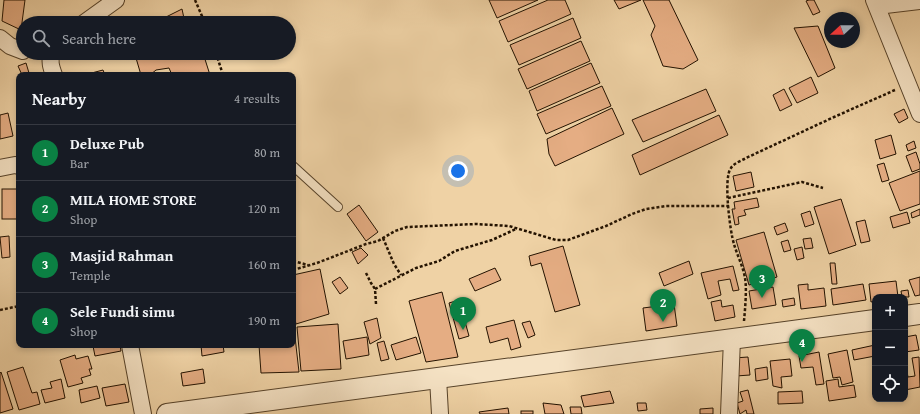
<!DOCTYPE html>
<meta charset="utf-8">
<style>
:root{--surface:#171b24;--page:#20242c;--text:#f1f3f6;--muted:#9ea1a6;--line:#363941;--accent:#0b8043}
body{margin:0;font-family:"Gentium Book Plus",serif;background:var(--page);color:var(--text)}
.controls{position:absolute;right:12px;bottom:12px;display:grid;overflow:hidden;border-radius:8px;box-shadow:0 2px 6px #0003}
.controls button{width:36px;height:36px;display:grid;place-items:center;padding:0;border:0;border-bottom:1px solid var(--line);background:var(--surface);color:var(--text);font:20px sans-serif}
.compass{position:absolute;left:824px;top:12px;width:36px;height:36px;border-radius:50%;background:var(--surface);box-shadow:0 2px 6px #0003;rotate:249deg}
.you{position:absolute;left:458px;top:171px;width:14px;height:14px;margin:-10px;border:3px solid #fff;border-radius:50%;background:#1a73e8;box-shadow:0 0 0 6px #1a73e833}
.badge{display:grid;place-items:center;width:26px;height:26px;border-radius:50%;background:var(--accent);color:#fff;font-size:13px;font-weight:700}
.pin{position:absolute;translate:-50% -33px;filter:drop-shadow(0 1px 2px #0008)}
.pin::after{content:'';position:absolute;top:21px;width:14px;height:12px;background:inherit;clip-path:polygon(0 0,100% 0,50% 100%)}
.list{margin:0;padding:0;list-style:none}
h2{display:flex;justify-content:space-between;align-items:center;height:52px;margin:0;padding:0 16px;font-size:17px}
h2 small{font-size:13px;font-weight:400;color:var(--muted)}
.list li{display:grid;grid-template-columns:26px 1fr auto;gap:12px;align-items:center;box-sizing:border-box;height:56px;padding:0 16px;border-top:1px solid var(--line)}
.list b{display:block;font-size:15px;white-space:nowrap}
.list p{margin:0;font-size:13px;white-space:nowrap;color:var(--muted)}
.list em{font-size:13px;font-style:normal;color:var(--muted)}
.icon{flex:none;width:22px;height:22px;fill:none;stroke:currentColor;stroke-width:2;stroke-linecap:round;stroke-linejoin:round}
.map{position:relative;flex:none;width:920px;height:414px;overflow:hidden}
.search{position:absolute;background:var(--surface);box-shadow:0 2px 6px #0003;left:16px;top:16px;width:280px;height:44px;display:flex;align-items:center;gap:10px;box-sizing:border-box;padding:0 14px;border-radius:22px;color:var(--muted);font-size:15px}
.panel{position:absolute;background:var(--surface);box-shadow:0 2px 6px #0003;left:16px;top:72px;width:280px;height:276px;border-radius:8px}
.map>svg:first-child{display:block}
.building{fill:#e5ad83;stroke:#231200}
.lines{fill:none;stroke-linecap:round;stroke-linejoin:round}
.service-casing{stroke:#564229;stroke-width:10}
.minor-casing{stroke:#564229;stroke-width:18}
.tertiary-casing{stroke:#564229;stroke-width:22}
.path{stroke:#231200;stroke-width:2.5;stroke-dasharray:3 2;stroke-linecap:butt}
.service{stroke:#f5e2c4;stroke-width:8}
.minor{stroke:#f5e2c4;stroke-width:16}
.tertiary{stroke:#f5e2c4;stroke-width:20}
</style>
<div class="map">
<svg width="920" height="414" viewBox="0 0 920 414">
<rect width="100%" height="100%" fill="#efd2a5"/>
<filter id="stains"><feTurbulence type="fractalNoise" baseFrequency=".005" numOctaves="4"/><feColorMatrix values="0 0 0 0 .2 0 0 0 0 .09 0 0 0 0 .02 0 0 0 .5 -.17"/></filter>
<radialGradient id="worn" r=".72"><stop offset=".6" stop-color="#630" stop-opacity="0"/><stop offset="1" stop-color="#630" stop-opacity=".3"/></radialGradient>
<!-- building -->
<g class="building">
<path d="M4 0H25L21 30 2 21Z"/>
<path d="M489 0H538L497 18Z"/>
<path d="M548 0H565L571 14 508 42 499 21Z"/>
<path d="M614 0H641L619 9Z"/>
<path d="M643 0H669L698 60 683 69 663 66 651 35 655 26Z"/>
<path d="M809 0H814L820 12 813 15 806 1Z"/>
<path d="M182 9 185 23H156V22Z"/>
<path d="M573 18 581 38 519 65 510 45Z"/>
<path d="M818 26 835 68 818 77 794 28Z"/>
<path d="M581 41 590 61 527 89 518 69Z"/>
<path d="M100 53H111V55L101 56Z"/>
<path d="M117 53H137V55L117 56Z"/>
<path d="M156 53H203L210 75H172L169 68 156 70 150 75H141L136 58Z"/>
<path d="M26 63 29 73 22 75 18 66Z"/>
<path d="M591 63 600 83 537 111 529 91Z"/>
<path d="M103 70 105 75H84Z"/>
<path d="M811 77 818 93 797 103 789 88Z"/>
<path d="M602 86 611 106 546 134 537 114Z"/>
<path d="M706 89 716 111 643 142 632 120Z"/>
<path d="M784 89 792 105 780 111 773 95Z"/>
<path d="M612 108 624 134 555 166 549 154 547 139Z"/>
<path d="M904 109 908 118 899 123 894 114Z"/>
<path d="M8 113 13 136 0 139V115Z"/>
<path d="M719 115 728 135 640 175 632 155Z"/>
<path d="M891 135 896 154 880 159 875 140Z"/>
<path d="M914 141 916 148 908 151 906 145Z"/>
<path d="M916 152 920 164V169L912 172 906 156Z"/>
<path d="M884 163 889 180 882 182 877 165Z"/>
<path d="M920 171V204L900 211 889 183Z"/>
<path d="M751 172 754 187 736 191 733 176Z"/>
<rect x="2" y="189" width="17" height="30"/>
<path d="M757 198 759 207 744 210 746 215 738 217 739 224 735 225 732 209H735L734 202Z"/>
<path d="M841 199 856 245 829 254 814 207Z"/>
<path d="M359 205 378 232 366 241 347 214Z"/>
<path d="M920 209V215L912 218 911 213Z"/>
<path d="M810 211 814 224 805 227 801 214Z"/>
<path d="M907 212 910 223 893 228 890 217Z"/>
<path d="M865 220 870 241 861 243 856 222Z"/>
<path d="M785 223 788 231 777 235 774 227Z"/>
<path d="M764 232 777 277 749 285 736 240Z"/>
<path d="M9 236 10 257 2 258 0 237Z"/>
<path d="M811 238 813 248 805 249 803 239Z"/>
<path d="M788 240 791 250 784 252 781 242Z"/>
<path d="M563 246 580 305 555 312 541 263 531 266 529 256Z"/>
<path d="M802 247 804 258 797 260 794 249Z"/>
<path d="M361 248 368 255 358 264 352 252Z"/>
<path d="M689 261 693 274 664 286 659 273Z"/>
<path d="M830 263H835L837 284H832Z"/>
<path d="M733 266 739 290 733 291 730 279 718 281 721 295 708 299 701 273Z"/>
<path d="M495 268 501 280 475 291 469 279Z"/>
<path d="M320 269 329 314 296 324 293 310V275Z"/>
<path d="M340 277 348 288 340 294 332 282Z"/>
<path d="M920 277V295L915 296 909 280Z"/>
<path d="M896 281 898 297H875V301L871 302 869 284Z"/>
<path d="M808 284V290L824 288 826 306 801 309 798 285Z"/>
<path d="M863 284 866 300 833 305 831 289Z"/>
<path d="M773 287 776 305 752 309 749 291Z"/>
<path d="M908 290 909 297H902L901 291Z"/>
<path d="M442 292 458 357 426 362 409 301Z"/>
<path d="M794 298 795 305 783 307 782 300Z"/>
<path d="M459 300 469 336 459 339 449 303Z"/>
<path d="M721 300 722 307 733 305 735 317 715 321 711 302Z"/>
<path d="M674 304 677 326 646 331 643 308Z"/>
<path d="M377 318 381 338 370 344 364 322Z"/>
<path d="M514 320 521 347 511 350 508 338 490 343 486 327Z"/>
<path d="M530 321 535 335 528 338 522 323Z"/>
<path d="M338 324 341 369 301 371 297 327Z"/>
<path d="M293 328H294L299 372 261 373 259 345H293Z"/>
<path d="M916 335 919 350 905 352V337Z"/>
<path d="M367 337 369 355 346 359 343 341Z"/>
<path d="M416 337 421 353 396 360 391 345Z"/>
<path d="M384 341 389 359 381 361 377 343Z"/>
<path d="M98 345H120L121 351 95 356 93 346Z"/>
<path d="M201 345H223L224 352 202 356Z"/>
<path d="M875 345V356L854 360 852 350Z"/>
<path d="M847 350 853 382 842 385 840 377 833 378 828 354Z"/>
<path d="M819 352 824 384 816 385 813 367 801 368 799 356Z"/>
<path d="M75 355 76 359 88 356 92 369H89L91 375 81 378 83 383 68 387 60 360Z"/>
<path d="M748 357 750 375 736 376 734 358Z"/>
<path d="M919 357 920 387 905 390V361L908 377 915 376 912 358Z"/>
<path d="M790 359 792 376 781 377 782 388 773 386 770 361Z"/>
<path d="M23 367 32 393 37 392 40 404 19 410 7 372Z"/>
<path d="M767 367 768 379 756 381 755 369Z"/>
<path d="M203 369 205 383 183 386 181 373Z"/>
<path d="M1 372 13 409 0 413V373Z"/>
<path d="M61 379 65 398 45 403 41 390 52 388 50 382Z"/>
<path d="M838 379 839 387 854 385 856 397 829 401 826 381Z"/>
<path d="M125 384 129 402 106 406 102 388Z"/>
<path d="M97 386 100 398 81 403 79 390Z"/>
<path d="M748 390 754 414H747L746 410 740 414 737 403 743 401 740 392Z"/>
<path d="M610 391 614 403 584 407 581 396Z"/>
<path d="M802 391 803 403 778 404V392Z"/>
<path d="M543 403 561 405 564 414H545Z"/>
<path d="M637 403H646L647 410 638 411Z"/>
<path d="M570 407H581L582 414H571Z"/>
<path d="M508 408 509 414H480L479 412Z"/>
<path d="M713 408V414H700V409Z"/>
<rect x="521" y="411" width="12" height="3"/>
</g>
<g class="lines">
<defs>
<path id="service" d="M293 166 338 207"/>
<g id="minor">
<path d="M874 0 920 114"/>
<path d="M877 6 920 1"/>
<path d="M84 23 116 0"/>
<path d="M0 38 10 46 23 51"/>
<path d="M52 53C49 61 51 67 54 75"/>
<path d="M0 168 15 165 19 166"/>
<path d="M130 345 143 414"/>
<path d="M438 378 440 414"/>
<path d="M729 414 732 339"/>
</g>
<g id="tertiary">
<path d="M905 316 920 314"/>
<path d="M167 414 875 320"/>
</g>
</defs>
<!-- service casing -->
<use href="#service" class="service-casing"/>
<!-- minor casing -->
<use href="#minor" class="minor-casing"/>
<!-- tertiary casing -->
<use href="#tertiary" class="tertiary-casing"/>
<!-- path -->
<g class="path">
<path d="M195 0 205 23"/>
<path d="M216 53 223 75"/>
<path d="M728 198 802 182 823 188"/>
<path d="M383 238 394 264 401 275"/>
<path d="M293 261 308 265"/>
<path d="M293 270 317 263 366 244 378 241 395 231 407 227 476 224 509 226 556 240H568L606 226 632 214 646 209 666 206H729"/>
<path d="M366 273 371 283 375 289"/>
<path d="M376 304 375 289 416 268 439 261 455 251 492 240 516 229"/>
<path d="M0 310 19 306"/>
<path d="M744 321C745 310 747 289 745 278 743 266 737 255 734 244 730 232 723 177 731 168 734 163 741 161 746 158L834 117 895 90"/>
</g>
<!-- service -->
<use href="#service" class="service"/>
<!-- minor -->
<use href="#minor" class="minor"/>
<!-- tertiary -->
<use href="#tertiary" class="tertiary"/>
</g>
<rect width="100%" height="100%" filter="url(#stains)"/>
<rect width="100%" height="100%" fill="url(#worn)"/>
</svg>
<div class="controls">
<button>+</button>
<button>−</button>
<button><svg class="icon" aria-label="locate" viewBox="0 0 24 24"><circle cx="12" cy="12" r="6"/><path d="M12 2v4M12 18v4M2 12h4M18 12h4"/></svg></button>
</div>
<svg class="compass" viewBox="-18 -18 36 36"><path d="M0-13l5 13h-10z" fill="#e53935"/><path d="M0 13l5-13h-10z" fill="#9ea1a6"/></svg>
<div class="you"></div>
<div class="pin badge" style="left:463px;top:330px">1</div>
<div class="pin badge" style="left:663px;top:322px">2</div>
<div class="pin badge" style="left:762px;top:298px">3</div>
<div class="pin badge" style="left:802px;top:362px">4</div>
<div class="search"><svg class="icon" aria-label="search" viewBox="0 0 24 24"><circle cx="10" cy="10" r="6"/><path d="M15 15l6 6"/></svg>Search here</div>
<section class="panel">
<h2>Nearby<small>4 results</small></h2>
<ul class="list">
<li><span class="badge">1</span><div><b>Deluxe Pub</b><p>Bar</p></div><em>80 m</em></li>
<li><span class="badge">2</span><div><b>MILA HOME STORE</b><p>Shop</p></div><em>120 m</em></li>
<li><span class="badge">3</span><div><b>Masjid Rahman</b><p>Temple</p></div><em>160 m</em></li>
<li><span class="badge">4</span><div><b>Sele Fundi simu</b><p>Shop</p></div><em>190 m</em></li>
</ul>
</section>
</div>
